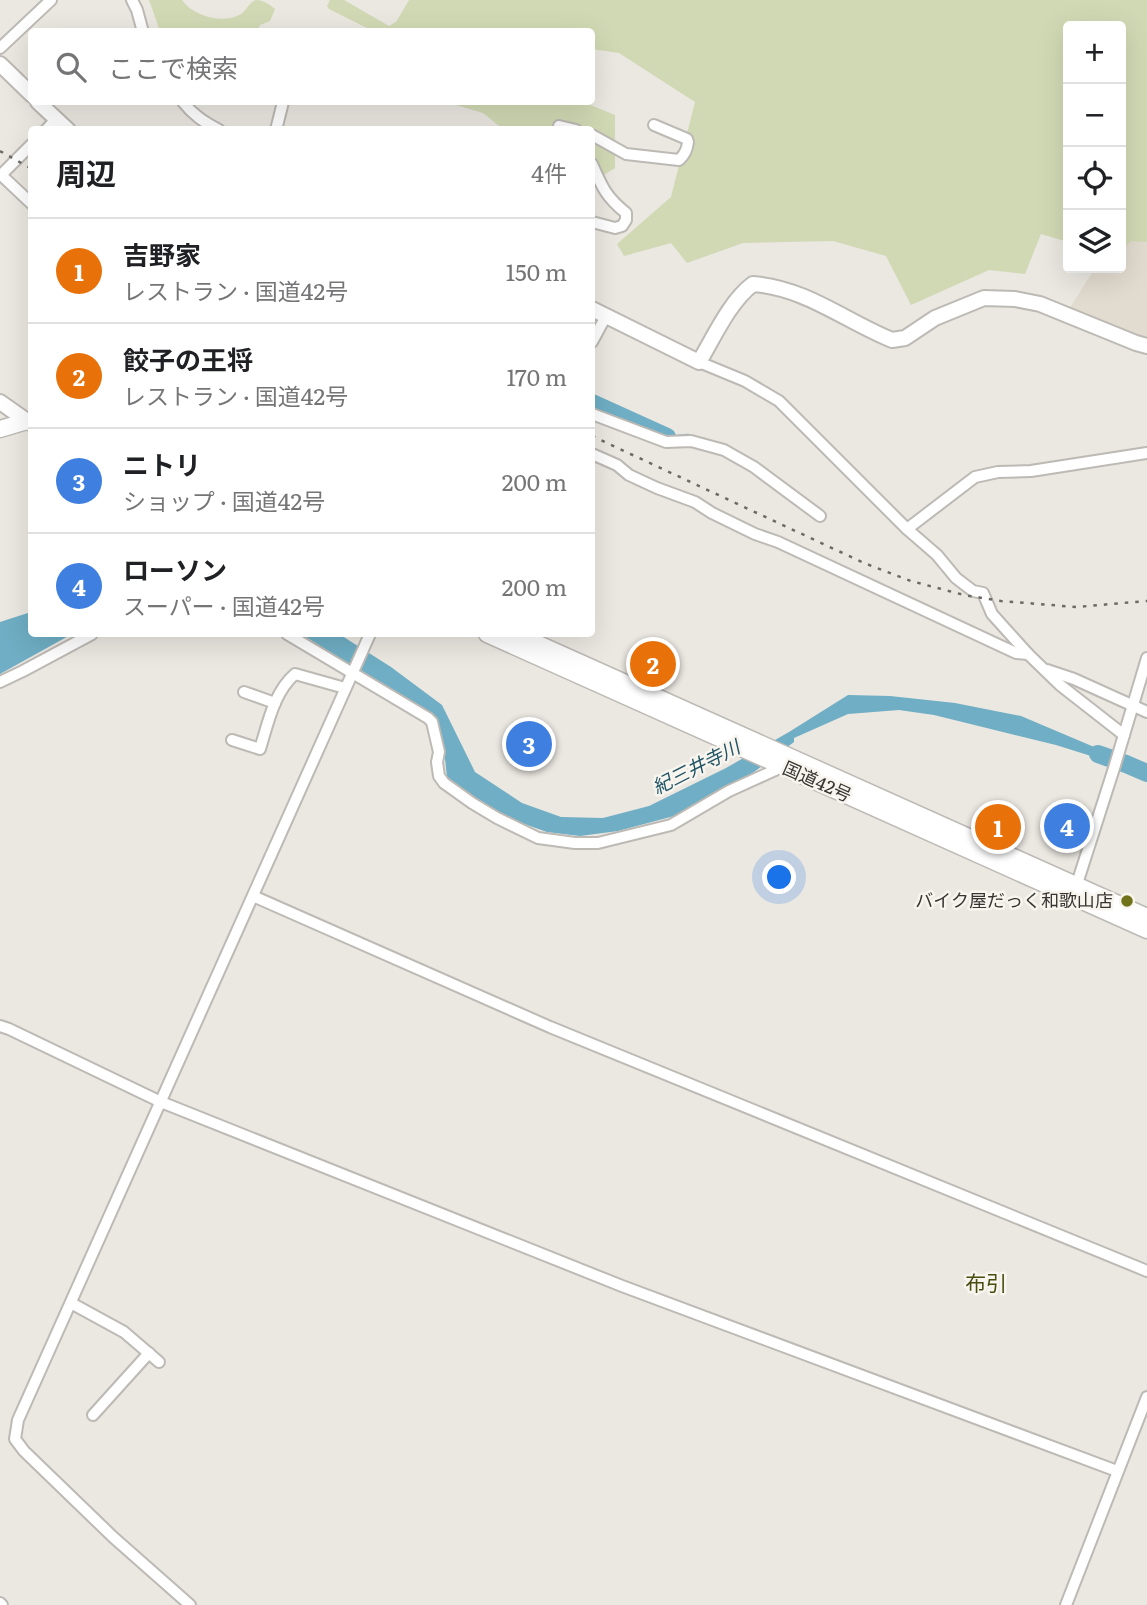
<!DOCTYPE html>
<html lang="ja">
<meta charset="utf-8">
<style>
:root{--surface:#fff;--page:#f2f2f2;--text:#202124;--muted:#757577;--line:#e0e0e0;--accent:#d93025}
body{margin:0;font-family:Literata,"Noto Sans JP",serif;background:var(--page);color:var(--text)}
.controls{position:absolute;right:21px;top:21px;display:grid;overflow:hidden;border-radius:7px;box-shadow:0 7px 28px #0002}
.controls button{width:63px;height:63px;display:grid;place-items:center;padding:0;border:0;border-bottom:2px solid var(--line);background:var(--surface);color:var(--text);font:35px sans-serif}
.you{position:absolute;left:780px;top:878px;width:24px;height:24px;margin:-18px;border:5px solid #fff;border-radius:50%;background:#1a73e8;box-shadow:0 0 0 10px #1a73e833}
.badge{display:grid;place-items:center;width:46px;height:46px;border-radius:50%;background:var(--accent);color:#fff;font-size:23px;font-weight:700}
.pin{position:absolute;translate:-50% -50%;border:4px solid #fff;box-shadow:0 2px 7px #0006}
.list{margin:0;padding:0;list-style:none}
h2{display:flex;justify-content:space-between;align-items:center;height:91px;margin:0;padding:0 28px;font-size:30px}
h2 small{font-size:23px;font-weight:400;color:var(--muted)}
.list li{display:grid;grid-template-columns:46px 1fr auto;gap:21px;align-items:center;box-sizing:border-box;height:105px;padding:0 28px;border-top:2px solid var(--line)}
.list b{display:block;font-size:26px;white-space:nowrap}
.list p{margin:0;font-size:23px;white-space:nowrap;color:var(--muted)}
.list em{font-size:23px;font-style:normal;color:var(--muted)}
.icon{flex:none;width:38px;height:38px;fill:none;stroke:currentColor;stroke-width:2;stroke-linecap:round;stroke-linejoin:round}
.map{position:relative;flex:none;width:1147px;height:1605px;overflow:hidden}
.search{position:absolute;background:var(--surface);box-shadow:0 7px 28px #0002;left:28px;top:28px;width:567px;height:77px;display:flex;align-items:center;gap:18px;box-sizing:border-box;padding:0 24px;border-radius:7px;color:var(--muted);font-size:26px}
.panel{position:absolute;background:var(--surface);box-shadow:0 7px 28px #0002;left:28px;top:126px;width:567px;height:511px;border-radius:7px}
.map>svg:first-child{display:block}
.built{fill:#e2dbcf}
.green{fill:#d1d9b4}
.water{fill:#6faec4}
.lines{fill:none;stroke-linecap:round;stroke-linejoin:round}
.stream{stroke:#6faec4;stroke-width:2.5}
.river{stroke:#6faec4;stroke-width:18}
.minor-casing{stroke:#bdb9b4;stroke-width:14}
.major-casing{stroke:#bdb9b4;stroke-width:18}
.highway-casing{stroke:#bdb9b4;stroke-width:19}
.minor{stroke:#fff;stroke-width:10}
.major{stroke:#fff;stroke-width:14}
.highway{stroke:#fff;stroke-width:16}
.rail{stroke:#6c6a66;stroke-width:2.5;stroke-dasharray:3.5 7;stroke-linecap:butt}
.poi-dot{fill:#6f7218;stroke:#f8f4ee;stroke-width:2.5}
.labels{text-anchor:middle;stroke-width:5;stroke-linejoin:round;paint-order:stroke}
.street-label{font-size:18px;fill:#373633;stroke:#f8f4ee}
.poi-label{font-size:18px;fill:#373633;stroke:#f8f4ee;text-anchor:end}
.water-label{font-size:19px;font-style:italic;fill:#215566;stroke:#f8f4ee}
.quarter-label{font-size:21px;fill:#4a4d10;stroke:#f8f4ee}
</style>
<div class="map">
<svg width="1147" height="1605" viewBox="0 0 1147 1605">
<rect width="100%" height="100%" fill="#ebe7e1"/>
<!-- built -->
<path class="built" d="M1147 238V342L1068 311 1095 268H1121V242Z"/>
<!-- green -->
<g class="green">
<path d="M149 0H182C193 16 223 25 241 14 247 10 249 2 256 0 263 0 271 5 275 9L270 21 260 25 258 31H160Z"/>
<path d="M330 0H344L389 26 396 22 409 0H1147V242L1131 241 1121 251V26H1068V242L1041 234 1025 274 989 270 911 305 886 256 833 241 743 243 687 263 671 243 624 256 617 244 671 197 695 102 619 53 592 49V32L373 31 329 9 327 6Z"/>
<path d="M446 102H583L615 115V168L592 182V130L503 129 483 113Z"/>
</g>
<!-- water -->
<g class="water">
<path d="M31 612 32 634H72L0 674V622Z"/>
<path d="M301 634H339L391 667 442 705 475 772 522 803 561 817 603 818 649 806 726 768 789 732 848 695 890 696 955 703 1021 716 1113 755 1107 761 1056 745 934 715 899 710 848 714 794 738V742L754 772 674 816 618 831 580 836 547 832 499 815 447 777 445 759 437 719Z"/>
</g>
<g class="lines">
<!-- stream -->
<path class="stream" d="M667 437 688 435 695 437"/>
<!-- river -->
<g class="river">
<path d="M592 403 667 437"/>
<path d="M1098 754 1126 764 1147 773"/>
</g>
<defs>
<g id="minor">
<path d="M132 0 137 10 143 32"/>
<path d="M0 48 51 0"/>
<path d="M183 102C193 115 204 122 219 130"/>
<path d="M46 130 56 119"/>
<path d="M276 130 283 102"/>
<path d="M559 130V126L576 130"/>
<path d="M592 135 626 154 679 160C685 154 687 150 688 142L687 139 654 125"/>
<path d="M592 164C602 187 606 197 626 213V220L622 226 615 228 592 222"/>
<path d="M0 174 32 204"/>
<path d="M0 176 32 144"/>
<path d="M592 342 606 316"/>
<path d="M699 362 745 381 779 401 907 529 937 555 956 578 973 591 983 593 992 614 1028 654 1060 685 1124 735"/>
<path d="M592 414 666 442 691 441 724 450 754 467 820 516"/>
<path d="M592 454 617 465 629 475 657 488 695 502 712 513 755 534 778 542 1016 653 1028 654"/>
<path d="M907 529 975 477 998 472 1031 471 1147 453"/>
<path d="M287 634 428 718 432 722 439 752 437 762 439 776 444 783 472 803 497 818 538 838 575 843H598L671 825 729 791 784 766"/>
<path d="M1047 670 1074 679 1147 712"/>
<path d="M0 682 23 671 92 634"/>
<path d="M244 692 275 703"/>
<path d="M232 740 260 749C268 723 274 692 295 674L345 688"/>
<path d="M1075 890 1115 765 1147 658"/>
<path d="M253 896 550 1027 1147 1271"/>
<path d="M0 1026 9 1029 161 1102 622 1286 1117 1471"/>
<path d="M71 1303 124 1332 159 1362"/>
<path d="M93 1415 149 1353"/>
<path d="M0 1603 2 1605"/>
<path d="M190 1605 113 1537 24 1451 15 1439 18 1420 370 634"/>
<path d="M1066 1605 1147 1397"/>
</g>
<g id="major">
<path d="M0 64 32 95"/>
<path d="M38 102 68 130"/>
<path d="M592 309 699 362C714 337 730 301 753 284 806 288 845 321 892 340L905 338 935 318 984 298 1015 299 1040 304 1136 343 1147 346"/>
<path d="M0 402 27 421"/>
</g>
<g id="highway">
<path d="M0 429 27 421 32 423"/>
<path d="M487 634 1147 930"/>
<path d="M516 634 1147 917"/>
</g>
</defs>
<!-- minor casing -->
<use href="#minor" class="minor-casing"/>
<!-- major casing -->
<use href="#major" class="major-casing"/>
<!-- highway casing -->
<use href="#highway" class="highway-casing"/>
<!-- minor -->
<use href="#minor" class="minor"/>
<!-- major -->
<use href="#major" class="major"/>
<!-- highway -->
<use href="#highway" class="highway"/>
<!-- rail -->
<g class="rail">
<path d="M403 32 406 30"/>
<path d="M302 102H303"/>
<path d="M0 151 32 169"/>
<path d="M592 436 864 563 911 581 964 595 1001 601 1076 607 1147 601"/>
</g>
</g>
<!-- markers -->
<circle class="poi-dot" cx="1127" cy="901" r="7"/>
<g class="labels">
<!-- street labels -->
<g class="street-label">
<text transform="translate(817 782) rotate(24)" y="6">国道42号</text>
</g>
<!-- poi labels -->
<g class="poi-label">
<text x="1113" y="907">バイク屋だっく和歌山店</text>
</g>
<!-- water labels -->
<g class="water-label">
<text transform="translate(696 767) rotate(-27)" y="7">紀三井寺川</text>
</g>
<!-- quarter labels -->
<g class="quarter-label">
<text x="986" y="1291">布引</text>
</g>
</g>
</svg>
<div class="controls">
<button>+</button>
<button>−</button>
<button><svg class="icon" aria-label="locate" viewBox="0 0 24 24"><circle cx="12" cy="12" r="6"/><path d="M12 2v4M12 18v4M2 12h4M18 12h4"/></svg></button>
<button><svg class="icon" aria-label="layers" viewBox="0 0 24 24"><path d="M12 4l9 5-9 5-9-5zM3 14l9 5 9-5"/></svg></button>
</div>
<div class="you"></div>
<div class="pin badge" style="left:998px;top:827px;background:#e8710a">1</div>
<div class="pin badge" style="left:653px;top:664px;background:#e8710a">2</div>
<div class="pin badge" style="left:529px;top:744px;background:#3f7fe0">3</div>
<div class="pin badge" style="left:1067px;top:826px;background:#3f7fe0">4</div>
<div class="search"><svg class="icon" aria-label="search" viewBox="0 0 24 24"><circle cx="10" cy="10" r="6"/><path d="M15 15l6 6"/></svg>ここで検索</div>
<section class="panel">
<h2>周辺<small>4件</small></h2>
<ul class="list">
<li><span class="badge" style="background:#e8710a">1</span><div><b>吉野家</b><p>レストラン · 国道42号</p></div><em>150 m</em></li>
<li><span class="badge" style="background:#e8710a">2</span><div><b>餃子の王将</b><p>レストラン · 国道42号</p></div><em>170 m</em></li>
<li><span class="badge" style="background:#3f7fe0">3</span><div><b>ニトリ</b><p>ショップ · 国道42号</p></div><em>200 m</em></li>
<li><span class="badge" style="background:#3f7fe0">4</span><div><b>ローソン</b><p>スーパー · 国道42号</p></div><em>200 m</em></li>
</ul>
</section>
</div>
